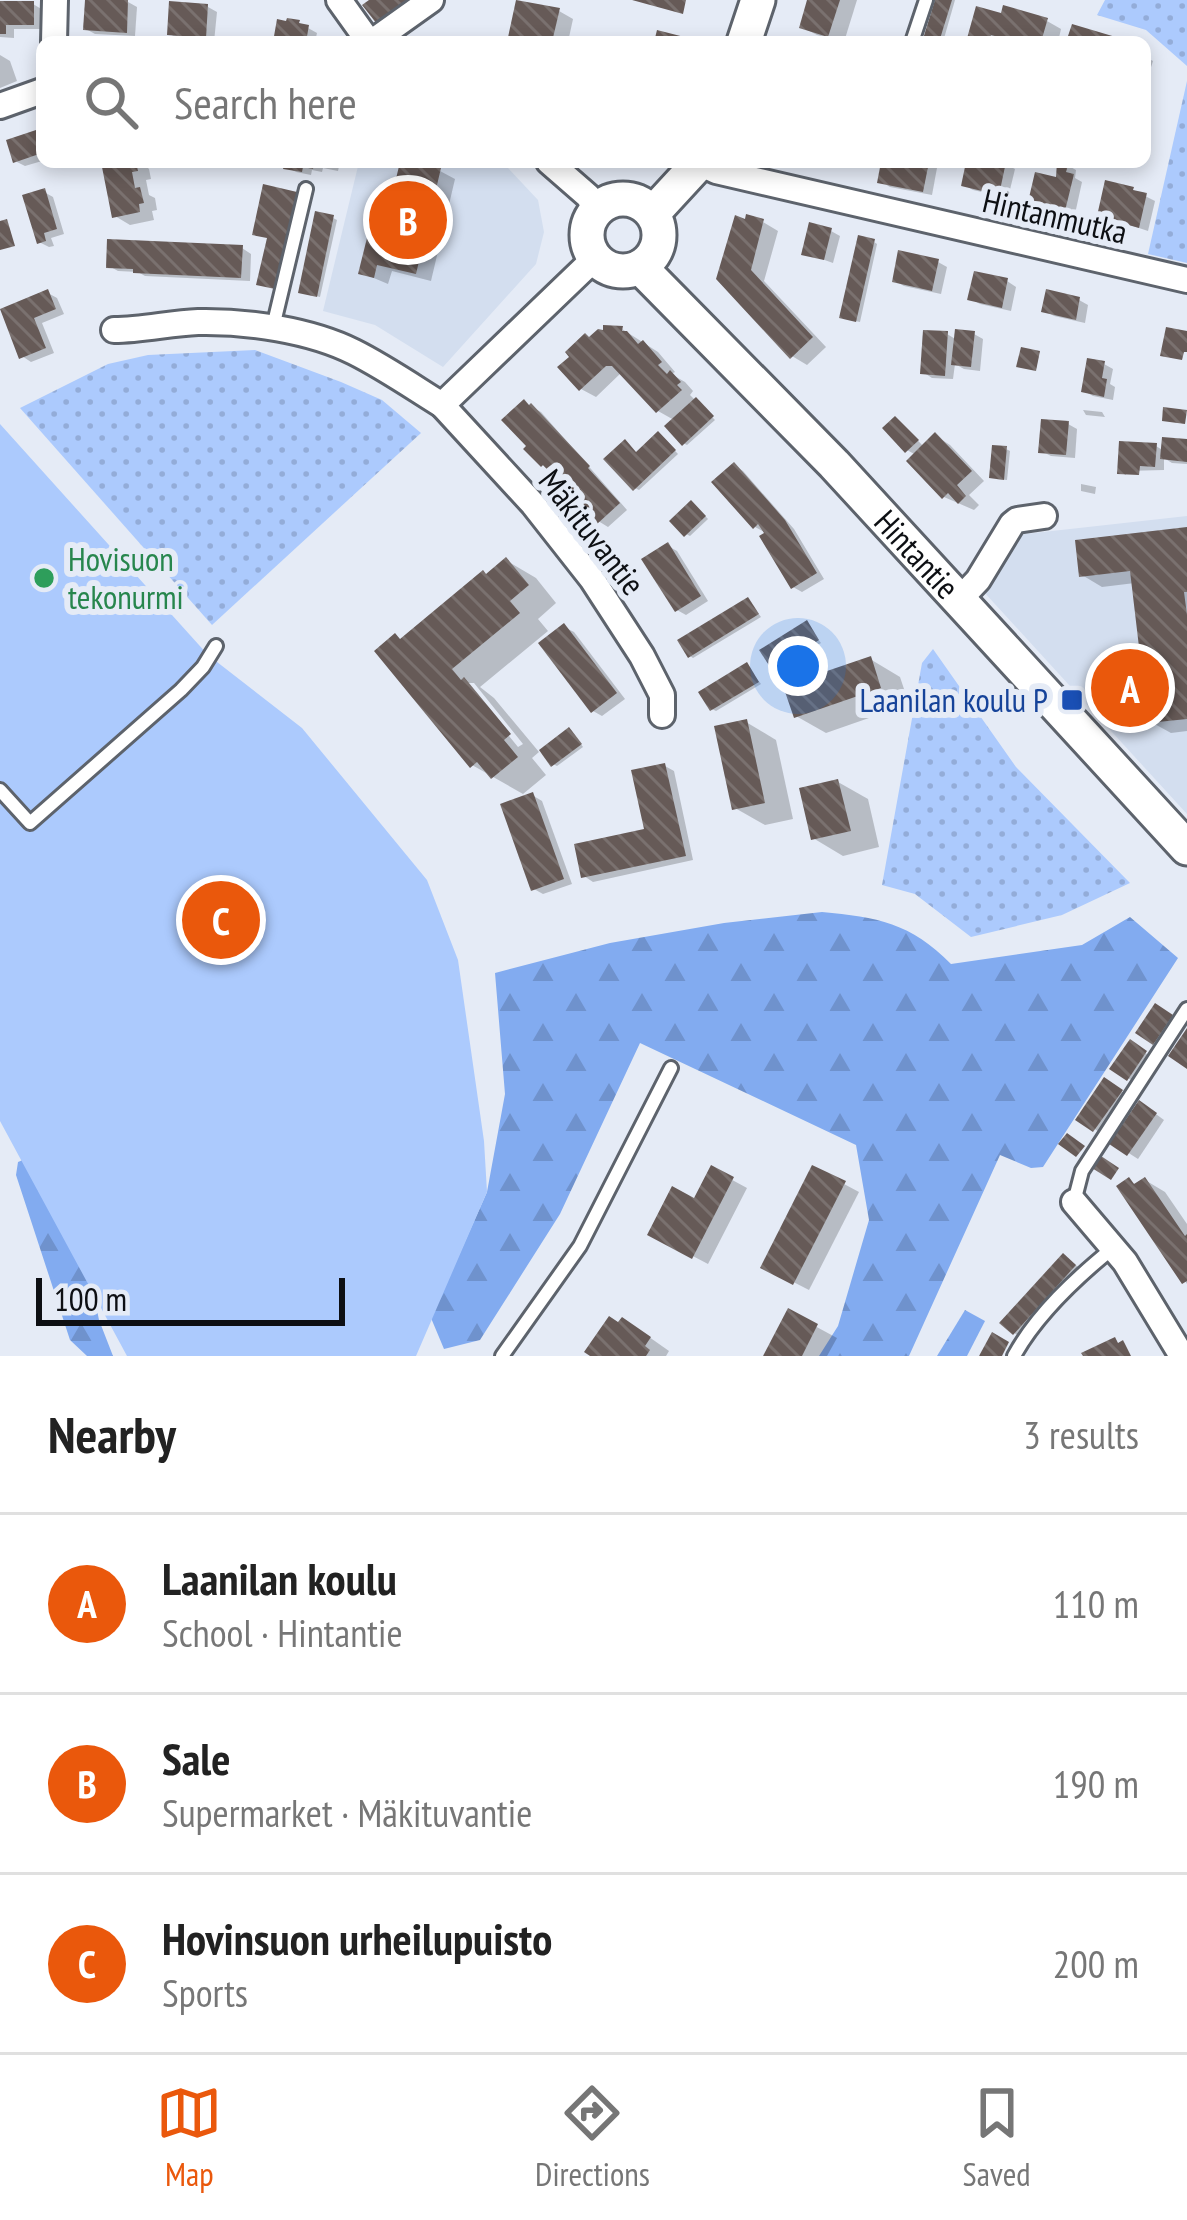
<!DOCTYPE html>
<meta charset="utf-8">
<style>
:root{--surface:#fff;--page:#f6f6f6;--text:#222;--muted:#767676;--line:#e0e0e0;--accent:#ea580c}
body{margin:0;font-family:"PT Sans Narrow",sans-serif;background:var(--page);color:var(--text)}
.scale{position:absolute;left:36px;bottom:30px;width:309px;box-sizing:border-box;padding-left:12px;border:6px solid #0d0f13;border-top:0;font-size:33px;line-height:42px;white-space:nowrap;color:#0d0f13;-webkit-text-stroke:9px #e5ebf6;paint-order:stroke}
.you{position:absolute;left:798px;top:666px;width:42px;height:42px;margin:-30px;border:9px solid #fff;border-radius:50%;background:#1a73e8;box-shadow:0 0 0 18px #1a73e833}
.badge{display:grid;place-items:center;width:78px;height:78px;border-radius:50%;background:var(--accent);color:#fff;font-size:39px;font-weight:700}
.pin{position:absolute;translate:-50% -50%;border:6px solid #fff;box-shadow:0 3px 12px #0006}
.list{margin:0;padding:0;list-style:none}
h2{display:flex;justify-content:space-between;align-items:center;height:156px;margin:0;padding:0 48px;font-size:51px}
h2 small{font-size:39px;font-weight:400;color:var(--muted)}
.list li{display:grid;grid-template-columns:78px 1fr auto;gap:36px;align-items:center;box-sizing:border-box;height:180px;padding:0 48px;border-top:3px solid var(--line)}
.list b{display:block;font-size:45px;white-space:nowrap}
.list p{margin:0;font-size:39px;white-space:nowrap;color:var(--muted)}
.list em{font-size:39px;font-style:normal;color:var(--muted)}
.icon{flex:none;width:66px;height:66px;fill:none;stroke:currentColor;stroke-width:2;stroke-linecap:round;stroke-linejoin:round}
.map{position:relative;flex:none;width:1187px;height:1356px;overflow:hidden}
.search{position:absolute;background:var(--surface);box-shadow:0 6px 18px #0003;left:36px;right:36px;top:36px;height:132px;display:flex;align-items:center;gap:30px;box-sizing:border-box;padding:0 42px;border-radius:18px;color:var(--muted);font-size:45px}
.sheet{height:696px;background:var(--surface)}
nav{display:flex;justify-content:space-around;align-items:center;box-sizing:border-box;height:168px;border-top:3px solid var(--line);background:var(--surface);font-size:33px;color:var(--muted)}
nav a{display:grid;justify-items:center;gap:6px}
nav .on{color:var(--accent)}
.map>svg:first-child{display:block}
.built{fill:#d3deef}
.grass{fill:url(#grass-dots)}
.forest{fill:url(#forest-firs)}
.pitch{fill:#accafd}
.shadow{fill:#0003;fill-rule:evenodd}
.building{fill:url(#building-back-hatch)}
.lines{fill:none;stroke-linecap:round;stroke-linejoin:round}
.lane-casing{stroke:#5d636c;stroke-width:18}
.street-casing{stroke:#5d636c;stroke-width:30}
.secondary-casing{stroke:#5d636c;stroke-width:39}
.lane{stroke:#fff;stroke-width:12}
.street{stroke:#fff;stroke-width:24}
.secondary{stroke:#fff;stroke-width:33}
.leisure-dot{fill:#2e9e5b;stroke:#e5ebf6;stroke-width:4.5}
.transit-dot{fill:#1a4fb4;stroke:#e5ebf6;stroke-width:4.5}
.labels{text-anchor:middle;stroke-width:12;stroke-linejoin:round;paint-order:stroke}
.street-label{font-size:33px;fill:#0d0f13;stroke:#e5ebf6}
.leisure-label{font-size:33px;fill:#27864d;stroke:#e5ebf6;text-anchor:start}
.transit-label{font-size:33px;fill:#164399;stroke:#e5ebf6;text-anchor:end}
</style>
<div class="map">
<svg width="1187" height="1356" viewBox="0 0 1187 1356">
<defs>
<pattern id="grass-dots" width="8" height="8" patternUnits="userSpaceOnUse" patternTransform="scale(3)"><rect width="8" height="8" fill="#accafd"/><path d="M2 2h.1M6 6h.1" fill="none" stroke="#93acd8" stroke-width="1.8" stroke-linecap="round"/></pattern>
<pattern id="forest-firs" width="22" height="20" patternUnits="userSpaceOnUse" patternTransform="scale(3)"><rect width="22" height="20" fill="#82abf0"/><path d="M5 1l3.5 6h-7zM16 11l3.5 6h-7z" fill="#6f92cd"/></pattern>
<pattern id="building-back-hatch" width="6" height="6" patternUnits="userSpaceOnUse" patternTransform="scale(3)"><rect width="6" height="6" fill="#665a57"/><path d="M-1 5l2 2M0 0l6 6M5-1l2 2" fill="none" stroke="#7a716f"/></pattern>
</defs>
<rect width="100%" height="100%" fill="#e5ebf6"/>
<!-- built -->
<g class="built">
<path d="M359 162H494L508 168 538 200 544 232 536 264 443 367 375 325 323 311Z"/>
<path d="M1187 516V814L983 591 1015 535Z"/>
</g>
<!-- grass -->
<g class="grass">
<path d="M1105 0H1187V66L1146 30 1097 15Z"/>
<path d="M1187 81V263L1148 254Z"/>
<path d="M255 350 341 382 382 400 421 433 212 625 20 408 108 364 148 355Z"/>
<path d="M933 649 1016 767 1130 883 1062 915 971 937 915 894 882 885 922 663Z"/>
</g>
<!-- forest -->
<g class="forest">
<path d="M822 912C877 917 911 923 951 964L1082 945 1130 917 1178 958 1043 1167 1031 1168 1000 1155 909 1356H819L838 1326 869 1220 856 1145 640 1043 560 1214 480 1340 444 1349 431 1318 487 1192 505 1094 495 973 610 943 724 923Z"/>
<path d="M28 1158 85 1250 99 1320 113 1356H87L70 1340 16 1175 18 1162Z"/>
<path d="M965 1310 985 1321 967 1356H937Z"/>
</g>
<!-- pitch -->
<path class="pitch" d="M0 424 208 655 302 728 427 880 458 960 484 1141 487 1192 416 1356H127L0 1121Z"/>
<!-- shadow -->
<g class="shadow">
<path d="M88 0 128 2 137 7 135 36 95 34 86 29Z"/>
<path d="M810 0H857L844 42 817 35 802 27Z"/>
<path d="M938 0H955L943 42H925Z"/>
<path d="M0 4H33L43 10 42 29H14V38L0 37Z"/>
<path d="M208 7 217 12 214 42 179 39 170 34Z"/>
<path d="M978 10 1047 21 1061 29 1058 42H969Z"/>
<path d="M559 11 573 19 568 42H510Z"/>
<path d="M289 21 299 23 317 33 315 42H276Z"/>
<path d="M0 55 10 61 17 81 0 88Z"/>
<path d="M1145 57 1153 61 1146 83H1145Z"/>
<path d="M42 132V161L25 166 15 161Z"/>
<path d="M104 162H142L149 169 151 179 146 180 149 195 155 198 157 210 152 211 154 220 130 225 115 216Z"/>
<path d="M288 162H340L338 171 323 168 322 172 312 170 311 175 296 172 287 167Z"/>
<path d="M884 162H928L937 168 932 195 890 187 880 181Z"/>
<path d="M969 162H1001L1015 169 1008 198 973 190 964 185Z"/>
<path d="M1067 165 1076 170 1075 178 1082 182 1075 214 1041 206 1031 201 1059 181Z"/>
<path d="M440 171 455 179 431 281 392 271 388 284 362 273 385 237Z"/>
<path d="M1133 190 1155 201 1148 231 1100 215Z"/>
<path d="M44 192 53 197 64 234 51 238 54 246 49 247 39 242Z"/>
<path d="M296 195 299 197 278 289 263 285Z"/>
<path d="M333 218 337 220 320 297 305 293Z"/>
<path d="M763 222 778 231 764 281 826 347 807 365 792 356 720 278Z"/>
<path d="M831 231 840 236 833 263 805 253Z"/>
<path d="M874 242 877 244 860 322 846 319Z"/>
<path d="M242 248 251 254 250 281 145 276 138 272 118 271 109 266Z"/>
<path d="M938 262 947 267 941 294 904 286 895 281Z"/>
<path d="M1007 281 1016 287 1011 311 980 304 971 299Z"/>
<path d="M48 293 57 298 64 314 42 323 54 353 31 362 22 356 3 310Z"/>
<path d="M1079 300 1088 305 1085 323 1054 316 1045 311Z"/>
<path d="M622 329 658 352 675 372 671 374 685 382 693 391 690 395 715 420 687 445 683 443 674 420 658 411 622 372 596 397 581 389 591 340Z"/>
<path d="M947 334 957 340 974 334 983 339 980 371 964 369 955 364 953 379 932 378 923 372Z"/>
<path d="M1104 364 1113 369 1110 384 1115 387 1113 400 1093 396 1084 391Z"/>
<path d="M524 403 541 412 627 510 608 527 590 516 551 470 542 465Z"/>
<path d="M1083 410 1102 412 1105 417 1086 415Z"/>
<path d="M899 421 924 447 936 436 950 445 984 481 969 495 979 505 974 510 944 497 916 455 907 450Z"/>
<path d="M1068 424 1077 429 1075 458 1051 456 1041 451Z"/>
<path d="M662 437 678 454 639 490 635 488 638 455Z"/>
<path d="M1187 442V464L1172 463 1164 458V470L1126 471V475L1120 472 1156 446 1164 451Z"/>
<path d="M1006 449 1010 451 1007 480 996 479Z"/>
<path d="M734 465 743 471 794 529 824 579 802 592 793 587 768 534 755 527Z"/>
<path d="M1081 484 1096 487 1095 494 1081 491Z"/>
<path d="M695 505 708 519 690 536 686 534Z"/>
<path d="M1187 530V731L1171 733 1151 722 1135 583 1102 587 1082 575Z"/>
<path d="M668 546 677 551 708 601 686 615 677 610Z"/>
<path d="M507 561 536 578 556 603 538 619 548 631 480 687 494 698 539 752 532 758 546 775 523 794 472 765 402 641ZM466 683H474L523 744 518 747Z"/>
<path d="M748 600 761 617 693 658 690 656Z"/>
<path d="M807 624 821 643 777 670 774 668Z"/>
<path d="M564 627 574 632 625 699 602 716 593 711Z"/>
<path d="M870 659 900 677 909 704 826 733 796 716Z"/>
<path d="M747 666 761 684 716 711 712 709Z"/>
<path d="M746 722 776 740 793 819 765 825 735 808Z"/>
<path d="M573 733 583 747 557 766 553 764Z"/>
<path d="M665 766 674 771 693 860 593 882 584 876 647 831Z"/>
<path d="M838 782 868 799 879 847 843 856 813 838Z"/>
<path d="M532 795 542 801 572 884 543 894 534 889Z"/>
<path d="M1156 1007 1180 1022 1163 1047 1139 1032Z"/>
<path d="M1131 1043 1154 1059 1137 1084 1113 1068Z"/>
<path d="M1105 1081 1130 1097 1104 1135 1079 1119Z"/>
<path d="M1149 1109 1164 1120 1138 1159 1113 1143Z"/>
<path d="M712 1169 747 1188 708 1264 651 1234 696 1202Z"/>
<path d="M1145 1180 1165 1192 1187 1224V1284L1129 1181 1137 1185Z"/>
<path d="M844 1184 859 1192 809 1290 764 1267Z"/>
<path d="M1072 1262 1084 1272 1023 1338 1014 1333Z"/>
<path d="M789 1312 837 1338 827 1356H767Z"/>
<path d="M642 1332 669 1351 666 1356H592Z"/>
</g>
<!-- building -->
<g class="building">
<path d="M85 0H128L127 33 83 30Z"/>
<path d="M369 0H408L377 24 362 5Z"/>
<path d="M516 0 560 8 552 42H507Z"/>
<path d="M632 0H686L683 14Z"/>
<path d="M807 0H840L828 37 799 28Z"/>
<path d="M935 0H952L939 42H922Z"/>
<path d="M0 1H34V25H6V34H0Z"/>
<path d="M169 1 208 4 206 38 167 35Z"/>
<path d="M1003 5 1048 18 1041 42H1017L991 35 989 42H966L976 6 1001 13Z"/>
<path d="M287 18 300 20 299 23 309 25 306 42H273L277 19 286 21Z"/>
<path d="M1072 24 1119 38 1118 42H1066Z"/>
<path d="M657 30 696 40 695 42H654Z"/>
<path d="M42 128V153L13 163 6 140Z"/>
<path d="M101 162H136L138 171 132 172 135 188 140 187 144 203 139 204 140 212 112 218Z"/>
<path d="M285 162H330L329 168 314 165 313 169 303 167 302 172 283 169Z"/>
<path d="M400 162H416L441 168 416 274 377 265 374 278 358 274 369 230 383 233Z"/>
<path d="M881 162H929L923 192 877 183Z"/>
<path d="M966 162H1006L999 195 961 186Z"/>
<path d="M1057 162H1069L1066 172 1074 174 1065 211 1028 202 1035 172 1056 177Z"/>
<path d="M1105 180 1134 187 1133 190 1147 193 1139 228 1097 216Z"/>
<path d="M263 184 297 192 275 289 256 285 267 238 252 235Z"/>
<path d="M45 188 57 229 44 233 46 241 37 244 22 195Z"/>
<path d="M315 211 334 215 317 297 298 293Z"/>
<path d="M746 214 764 219 751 270 813 337 790 359 716 279 735 215 745 219Z"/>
<path d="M7 219 15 246 0 250V221Z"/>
<path d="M809 222 832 228 824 260 801 255Z"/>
<path d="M858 235 875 239 856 322 839 318Z"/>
<path d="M107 239 243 245 241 278 133 273V269L106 268Z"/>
<path d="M898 250 939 259 932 291 892 282Z"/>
<path d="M974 271 1008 278 1002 308 967 300Z"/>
<path d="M48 289 56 309 34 318 46 348 19 359 0 309Z"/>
<path d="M1046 289 1080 297 1076 320 1041 312Z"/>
<path d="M603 325 623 326 622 331H627L638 344 643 340 662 362 658 365 667 374 670 370 681 382 677 385 682 390 656 413 612 366H606L579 391 557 367 569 357 565 352 585 333 589 337 598 329 603 330Z"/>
<path d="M1166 327 1187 331V352H1184L1182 360 1160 356Z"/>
<path d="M955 329 975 331 971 367 951 365Z"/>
<path d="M923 330 948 331 945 376 920 374Z"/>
<path d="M1021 347 1040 351 1036 371 1016 367Z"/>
<path d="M1087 358 1105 361 1102 378 1107 379 1104 397 1081 392Z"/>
<path d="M696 397 714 416 682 446 664 426Z"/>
<path d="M524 399 529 405 531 403 590 466 588 468 620 503 597 524 590 516 588 518 576 505 578 503 543 465 541 467 523 449 526 446 501 420Z"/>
<path d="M1163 407 1187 410 1185 424 1162 421Z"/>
<path d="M895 416 919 440 905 453 882 428Z"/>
<path d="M1041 419 1069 421 1066 455 1038 453Z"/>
<path d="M658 431 676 450 633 491 603 459 625 439 636 452Z"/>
<path d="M935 432 972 471 957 485 966 496 958 504 948 493 942 499 906 461Z"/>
<path d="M1162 437 1187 439V462L1160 459Z"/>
<path d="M1119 441 1157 443 1155 467 1140 466 1139 475 1117 474Z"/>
<path d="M992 445 1007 446 1004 480 989 478Z"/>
<path d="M734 462 785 520 817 573 791 589 759 536 764 533 758 524 753 529 711 482Z"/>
<path d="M691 500 706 516 684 537 669 521Z"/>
<path d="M1187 527V592H1184L1187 615V719L1148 723 1130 571 1079 577 1075 540Z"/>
<path d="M668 542 701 596 675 612 641 559Z"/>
<path d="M506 557 529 585 510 601 520 613 452 669 461 680 464 677 511 734 504 740 518 757 491 779 477 762 470 768 374 651 395 633 400 639 483 570 486 574Z"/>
<path d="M748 597 759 614 688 658 677 640Z"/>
<path d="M807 620 819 640 772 670 759 650Z"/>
<path d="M564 623 617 693 591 713 538 643Z"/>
<path d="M871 656 881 688 794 718 783 686Z"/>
<path d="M747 662 759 682 710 711 698 692Z"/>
<path d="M747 719 765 803 732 810 714 726Z"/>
<path d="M569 727 582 744 551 767 539 750Z"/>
<path d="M665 763 686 856 581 878 574 844 644 829 631 770Z"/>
<path d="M838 779 851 831 811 840 799 788Z"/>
<path d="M533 792 564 879 531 891 500 804Z"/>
<path d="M1155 1003 1173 1015 1153 1045 1135 1033Z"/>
<path d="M1187 1028V1069L1168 1056Z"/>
<path d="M1130 1039 1147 1051 1127 1081 1109 1069Z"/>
<path d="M1104 1077 1123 1090 1093 1132 1075 1120Z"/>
<path d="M1139 1100 1157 1113 1127 1156 1109 1144Z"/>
<path d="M1067 1133 1085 1146 1076 1157 1058 1144Z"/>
<path d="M1101 1156 1119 1168 1111 1180 1092 1168Z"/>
<path d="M711 1165 734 1177 692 1259 647 1235 672 1186 694 1198Z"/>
<path d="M812 1165 846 1181 793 1285 760 1268Z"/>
<path d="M1129 1177 1134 1184 1145 1177 1185 1236 1187 1234V1281L1182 1284 1116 1186Z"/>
<path d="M1063 1253 1076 1265 1013 1335 999 1323Z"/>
<path d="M788 1308 818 1324 802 1356H763Z"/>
<path d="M609 1316 618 1322 622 1317 651 1337 645 1346 650 1350 646 1356H590L584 1352Z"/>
<path d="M992 1332 1009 1342 1002 1356H979Z"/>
<path d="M1115 1337 1118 1343 1123 1340 1131 1356H1083L1081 1353Z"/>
</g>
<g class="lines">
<defs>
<g id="lane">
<path d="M912 42 926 0"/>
<path d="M273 327 306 189"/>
<path d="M0 790 30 823 181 690 203 667 216 646"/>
<path d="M1074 1202 1082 1171 1187 1009"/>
<path d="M502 1356 580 1246 671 1068"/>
<path d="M1014 1356C1037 1314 1076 1278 1113 1248"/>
</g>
<g id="street">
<path d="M339 0 369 42"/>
<path d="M54 42 55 0"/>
<path d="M372 42 431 0"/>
<path d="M0 106 42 91"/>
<path d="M549 162 588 196 597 210"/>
<path d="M699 163 716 171 1187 280"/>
<path d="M595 258 442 405 533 504 592 579 642 656 662 695V715"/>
<path d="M114 330C143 330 170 323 198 322 247 321 310 330 354 352 384 367 413 387 442 405"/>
<path d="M959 600 978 580 1012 524 1017 520 1044 516"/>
<path d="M1074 1202 1125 1262 1182 1356"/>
</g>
<g id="secondary">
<path d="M744 42 758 0"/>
<circle cx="623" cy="235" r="36"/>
<path d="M653 213 700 162"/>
<path id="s1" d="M640 267 834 464 1187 848"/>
</g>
</defs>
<!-- lane casing -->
<use href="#lane" class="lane-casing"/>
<!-- street casing -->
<use href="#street" class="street-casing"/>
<!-- secondary casing -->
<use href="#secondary" class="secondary-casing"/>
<!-- lane -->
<use href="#lane" class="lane"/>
<!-- street -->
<use href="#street" class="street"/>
<!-- secondary -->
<use href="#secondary" class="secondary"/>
</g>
<!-- markers -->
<circle class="leisure-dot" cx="44" cy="578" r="12"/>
<rect class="transit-dot" x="1060" y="688" width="24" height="24" rx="6"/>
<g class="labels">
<!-- street labels -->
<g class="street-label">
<text transform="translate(1055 216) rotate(13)" y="12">Hintanmutka</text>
<text transform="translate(592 532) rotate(52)" y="12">Mäkituvantie</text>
<text dy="12" stroke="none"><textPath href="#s1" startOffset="399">Hintantie</textPath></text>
</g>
<!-- leisure labels -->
<g class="leisure-label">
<text x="68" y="571">Hovisuon<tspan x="68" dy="38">tekonurmi</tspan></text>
</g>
<!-- transit labels -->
<g class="transit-label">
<text x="1048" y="712">Laanilan koulu P</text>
</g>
</g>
</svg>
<div class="scale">100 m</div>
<div class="you"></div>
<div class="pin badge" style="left:1130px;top:688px">A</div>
<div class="pin badge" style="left:408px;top:220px">B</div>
<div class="pin badge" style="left:221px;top:920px">C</div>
<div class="search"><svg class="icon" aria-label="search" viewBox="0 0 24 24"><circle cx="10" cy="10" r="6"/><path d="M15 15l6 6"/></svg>Search here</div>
</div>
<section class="sheet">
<h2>Nearby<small>3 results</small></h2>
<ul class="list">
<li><span class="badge">A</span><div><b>Laanilan koulu</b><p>School · Hintantie</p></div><em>110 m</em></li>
<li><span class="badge">B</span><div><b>Sale</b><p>Supermarket · Mäkituvantie</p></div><em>190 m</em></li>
<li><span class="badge">C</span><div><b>Hovinsuon urheilupuisto</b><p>Sports</p></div><em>200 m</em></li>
</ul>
</section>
<nav>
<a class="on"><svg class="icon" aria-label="map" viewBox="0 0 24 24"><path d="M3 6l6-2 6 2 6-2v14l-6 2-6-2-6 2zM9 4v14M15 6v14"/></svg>Map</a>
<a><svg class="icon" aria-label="directions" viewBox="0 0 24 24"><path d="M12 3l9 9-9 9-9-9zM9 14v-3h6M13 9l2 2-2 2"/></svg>Directions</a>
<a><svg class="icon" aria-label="saved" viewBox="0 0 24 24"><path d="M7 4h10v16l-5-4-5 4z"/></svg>Saved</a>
</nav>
